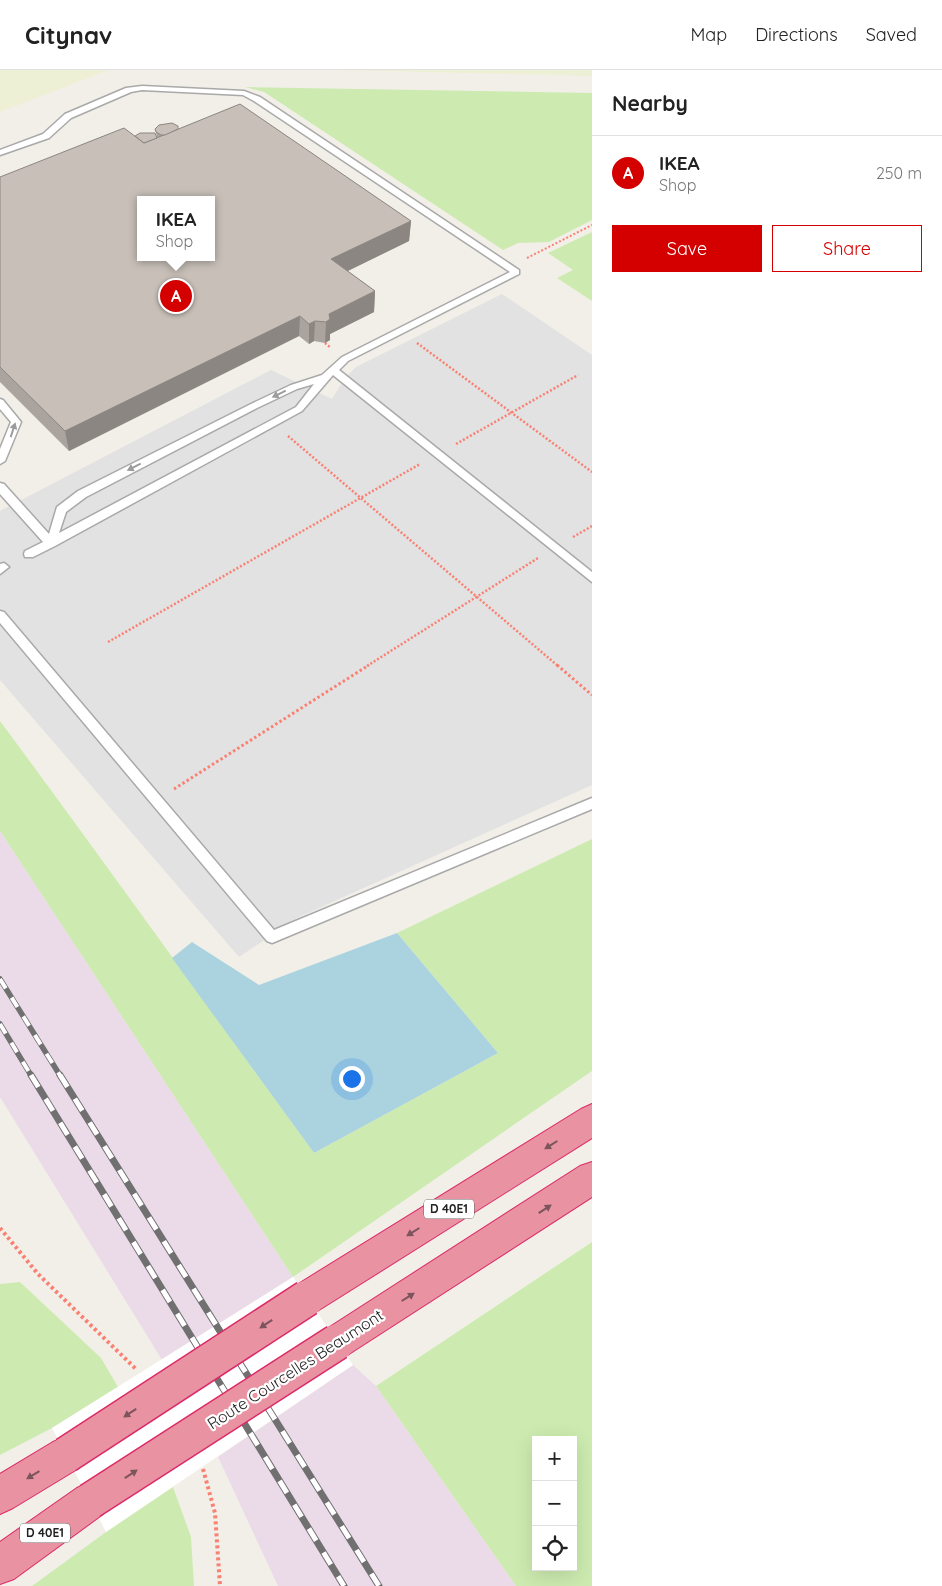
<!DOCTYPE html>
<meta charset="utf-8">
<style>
:root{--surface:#fff;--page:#f2f2f2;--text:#222;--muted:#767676;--line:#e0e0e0;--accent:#d40000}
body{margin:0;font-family:Quicksand,sans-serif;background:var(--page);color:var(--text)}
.controls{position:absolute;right:15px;bottom:15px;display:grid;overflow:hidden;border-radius:0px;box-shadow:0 5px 20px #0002}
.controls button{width:45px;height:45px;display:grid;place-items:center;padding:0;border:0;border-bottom:1px solid var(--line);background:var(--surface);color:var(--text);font:25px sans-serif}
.you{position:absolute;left:351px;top:1008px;width:18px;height:18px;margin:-12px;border:4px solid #fff;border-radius:50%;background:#1a73e8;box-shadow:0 0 0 8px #1a73e833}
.badge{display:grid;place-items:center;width:32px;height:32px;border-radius:50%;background:var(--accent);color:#fff;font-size:16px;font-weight:700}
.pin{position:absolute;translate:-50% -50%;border:2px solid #fff;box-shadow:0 1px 5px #0006}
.popup{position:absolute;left:137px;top:126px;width:78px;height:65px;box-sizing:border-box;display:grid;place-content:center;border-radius:0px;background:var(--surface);filter:drop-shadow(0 1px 4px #0005);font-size:16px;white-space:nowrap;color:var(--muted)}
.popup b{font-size:19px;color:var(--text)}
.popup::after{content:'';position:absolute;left:50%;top:100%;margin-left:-10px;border:10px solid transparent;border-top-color:var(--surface)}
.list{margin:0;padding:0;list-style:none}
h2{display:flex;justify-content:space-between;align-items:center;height:65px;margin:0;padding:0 20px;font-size:21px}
h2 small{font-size:16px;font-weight:400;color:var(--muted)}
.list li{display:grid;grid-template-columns:32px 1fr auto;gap:15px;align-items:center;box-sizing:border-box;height:75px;padding:0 20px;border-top:1px solid var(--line)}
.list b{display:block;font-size:19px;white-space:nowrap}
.list p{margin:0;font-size:16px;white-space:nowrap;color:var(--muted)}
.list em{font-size:16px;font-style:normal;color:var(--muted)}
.actions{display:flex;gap:10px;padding:15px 20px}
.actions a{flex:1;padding:11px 0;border:1px solid var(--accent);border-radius:0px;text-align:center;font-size:18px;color:var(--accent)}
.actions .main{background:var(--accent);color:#fff}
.icon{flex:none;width:28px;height:28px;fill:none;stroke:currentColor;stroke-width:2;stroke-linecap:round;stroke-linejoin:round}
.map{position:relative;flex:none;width:592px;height:1516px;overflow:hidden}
header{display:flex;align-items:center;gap:30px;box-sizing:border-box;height:70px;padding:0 25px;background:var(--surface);border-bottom:1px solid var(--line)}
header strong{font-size:24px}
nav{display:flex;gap:28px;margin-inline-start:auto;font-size:18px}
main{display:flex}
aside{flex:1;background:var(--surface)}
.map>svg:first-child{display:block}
.industrial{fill:#ebdbe8}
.farmland{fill:#eef0d5}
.grass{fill:#cdebb0;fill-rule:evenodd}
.parking{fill:#e2e2e2}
.water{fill:#aad3df}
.pier{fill:#fff}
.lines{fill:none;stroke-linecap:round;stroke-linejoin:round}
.lane-casing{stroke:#a9a9a9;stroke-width:3}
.highway-casing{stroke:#dc2a67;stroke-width:2}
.path-far3{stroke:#fa8072;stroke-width:2;stroke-dasharray:2 2;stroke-linecap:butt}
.path-far2{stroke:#fa8072;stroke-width:2.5;stroke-dasharray:2 2;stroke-linecap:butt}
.path-far1{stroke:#fa8072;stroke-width:3;stroke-dasharray:2.5 2.5;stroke-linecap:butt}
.path{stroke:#fa8072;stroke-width:4;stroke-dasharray:3 3;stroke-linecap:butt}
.lane{fill:#fff;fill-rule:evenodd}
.highway{fill:#e892a2;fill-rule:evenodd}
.rail-far1-casing{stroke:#707070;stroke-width:5.5}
.rail-casing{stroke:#707070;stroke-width:7}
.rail-far1{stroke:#fff;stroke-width:4;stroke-dasharray:11;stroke-linecap:butt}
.rail{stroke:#fff;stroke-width:5;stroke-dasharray:14;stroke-linecap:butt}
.highway-bridge-casing{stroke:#dc2a67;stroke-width:38;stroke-linecap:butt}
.highway-bridge{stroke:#e892a2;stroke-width:35}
.wall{fill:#aba49e}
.shaded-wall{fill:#8b8681}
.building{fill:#c7bfb8;stroke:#8b8681;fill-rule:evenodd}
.oneway{fill:#9c9c9c}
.oneway2{fill:#7b545c}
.labels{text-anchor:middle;stroke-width:4.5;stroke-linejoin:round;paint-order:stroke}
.shield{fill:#fff;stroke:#646464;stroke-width:1}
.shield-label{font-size:12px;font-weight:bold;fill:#222}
.near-street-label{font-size:16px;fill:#222;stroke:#fff}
</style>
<header>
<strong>Citynav</strong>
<nav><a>Map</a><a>Directions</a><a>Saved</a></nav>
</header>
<main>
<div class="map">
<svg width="592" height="1516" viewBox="0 0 592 1516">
<rect width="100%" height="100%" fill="#f2efe9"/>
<!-- industrial -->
<g class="industrial">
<path d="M0 761 293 1207 162 1290 0 1027Z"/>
<path d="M353 1295 376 1316 516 1516H278L218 1387Z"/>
</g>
<!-- farmland -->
<g class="farmland">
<path d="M0 0H109L0 42Z"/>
<path d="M336 0H592V6Z"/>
</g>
<!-- grass -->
<g class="grass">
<path d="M245 17 592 23V150L549 172 518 173 503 180 264 22Z"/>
<path d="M592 162V231L557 208 573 200 548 183Z"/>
<path d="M0 651C106 794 209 939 314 1083L498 983 397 863 592 769V1001L293 1207 0 761Z"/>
<path d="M592 1172V1516H516L376 1316ZM536 1370H573V1497H536Z"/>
<path d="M20 1212 101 1288 118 1317 52 1358 0 1385V1214Z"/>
<path d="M173 1417 191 1467 194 1516H32L106 1462Z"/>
</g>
<!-- parking -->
<path class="parking" d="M502 224 592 285V715L297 848 239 887 0 610V441L271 300 332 329 344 309 356 297Z"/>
<!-- water -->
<path class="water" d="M397 863 498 983 314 1083 172 888 192 872 259 915Z"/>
<!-- pier -->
<path class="pier" d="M293 1207 353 1295 106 1462 52 1358Z"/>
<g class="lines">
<defs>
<g id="lane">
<path d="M142 16 244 21 260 27 519 200V204L348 291 339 300 592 502V512L333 305 302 341 55 476 33 487H25L24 484 25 481 43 472 0 424V413L4 414 49 464 57 437 78 421 251 334 291 315 322 305 342 287 510 202 254 31 243 25 142 20 131 22 71 48 49 68 0 85V80L43 64 65 44 126 18ZM314 314 296 337 59 463 66 442 86 427 257 338 297 319Z"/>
<path d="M0 329 3 330 21 352 5 391 0 394V379L11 352 0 339Z"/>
<path d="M4 493 9 497 0 504V494Z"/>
<path d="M0 541 4 542 274 860 592 728V739L272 873 267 871 0 553Z"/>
</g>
<g id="highway">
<path d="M592 1034V1068L319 1240 307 1245 295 1240 290 1228 295 1216 581 1039Z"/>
<path d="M592 1092V1127L349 1284 337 1290 325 1284 319 1272 325 1260 580 1096Z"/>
<path d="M66 1367 79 1372 84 1385 79 1398 13 1438 0 1444V1404L53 1372Z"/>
<path d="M90 1412 103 1418 109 1431 103 1444 14 1509 0 1514V1472L77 1418Z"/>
</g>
</defs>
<!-- lane casing -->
<use href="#lane" class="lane-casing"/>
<!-- highway casing -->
<use href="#highway" class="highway-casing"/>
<!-- path-far3 -->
<path class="path-far3" d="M527 188 592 155"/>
<!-- path-far2 -->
<g class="path-far2">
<path d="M325 273 331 278"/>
<path d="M417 273 592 402"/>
<path d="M288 366 558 596"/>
<path d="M456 374 578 305"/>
<path d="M573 467 592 456"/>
<path d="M108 572 420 394"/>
<path d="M367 596 538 488"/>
</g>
<!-- path-far1 -->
<g class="path-far1">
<path d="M557 595 592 625"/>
<path d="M174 719 369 595"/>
</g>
<!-- path -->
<g class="path">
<path d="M0 1158 38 1204 137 1300"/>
<path d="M203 1399 215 1443 220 1516"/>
</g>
<!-- lane -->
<use href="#lane" class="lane"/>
<!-- highway -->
<use href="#highway" class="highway"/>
<defs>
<g id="rail-far1">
<path d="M0 909 61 1007"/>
<path d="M0 954 32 1007"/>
</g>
<g id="rail">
<path d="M31 1005 344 1516"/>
<path d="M60 1005 379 1516"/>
</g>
</defs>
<!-- rail-far1 casing -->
<use href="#rail-far1" class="rail-far1-casing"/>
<!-- rail casing -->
<use href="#rail" class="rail-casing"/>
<!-- rail-far1 -->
<use href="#rail-far1" class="rail-far1"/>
<!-- rail -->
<use href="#rail" class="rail"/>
<defs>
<g id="highway-bridge">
<path d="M66 1385 307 1228"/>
<path d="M90 1431 337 1272"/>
</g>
</defs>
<!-- highway-bridge casing -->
<use href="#highway-bridge" class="highway-bridge-casing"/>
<!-- highway-bridge -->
<use href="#highway-bridge" class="highway-bridge"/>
</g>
<!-- wall -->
<path class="wall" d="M155 59H178L411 151 409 171 348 201 375 221 374 242 330 264V270L325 273 314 271 309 274 299 266 69 381 0 312V107L135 66 157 68H158L157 67Z"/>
<!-- shaded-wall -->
<g class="shaded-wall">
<path d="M411 151 409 171 331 209V189Z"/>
<path d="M375 221 374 242 330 264V270L325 273 326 252 329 244Z"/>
<path d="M300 246 299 266 69 381 65 361Z"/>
<path d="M315 251 314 271 309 274V254Z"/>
</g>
<!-- building -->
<g class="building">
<path d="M240 34 411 151 331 189 375 221 329 244 330 249 326 252 315 251 309 254 300 246 65 361 0 297V107L124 58 144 73ZM141 130H211V187H141Z"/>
<path d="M172 53 178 56V59L165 65H161L156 62 155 59 159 55Z"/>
<path d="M140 63H155L157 68 144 73 135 66Z"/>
</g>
<!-- one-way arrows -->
<defs><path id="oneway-solid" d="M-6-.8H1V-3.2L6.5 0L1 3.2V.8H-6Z" transform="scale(1.25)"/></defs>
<g class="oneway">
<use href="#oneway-solid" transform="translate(279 324) rotate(154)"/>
<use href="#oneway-solid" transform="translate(13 360) rotate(-72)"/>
<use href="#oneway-solid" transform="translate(134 397) rotate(153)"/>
</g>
<g class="oneway2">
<use href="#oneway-solid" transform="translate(551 1075) rotate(148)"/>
<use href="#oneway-solid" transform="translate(545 1139) rotate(-33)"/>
<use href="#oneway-solid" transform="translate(413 1162) rotate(148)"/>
<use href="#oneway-solid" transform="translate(408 1227) rotate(-32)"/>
<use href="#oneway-solid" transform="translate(266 1254) rotate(147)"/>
<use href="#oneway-solid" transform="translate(130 1343) rotate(147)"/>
<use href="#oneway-solid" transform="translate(131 1404) rotate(-33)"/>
<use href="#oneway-solid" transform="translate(33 1405) rotate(149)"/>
</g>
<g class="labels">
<!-- shield labels -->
<g class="shield">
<rect x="424" y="1129.5" width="50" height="19" rx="4"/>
<rect x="20" y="1453.5" width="50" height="19" rx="4"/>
</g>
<g class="shield-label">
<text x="449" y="1143">D 40E1</text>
<text x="45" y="1467">D 40E1</text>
</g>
<!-- near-street labels -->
<g class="near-street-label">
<text transform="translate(295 1299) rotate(-33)" y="6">Route Courcelles Beaumont</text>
</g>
</g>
</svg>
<div class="controls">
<button>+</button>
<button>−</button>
<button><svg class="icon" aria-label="locate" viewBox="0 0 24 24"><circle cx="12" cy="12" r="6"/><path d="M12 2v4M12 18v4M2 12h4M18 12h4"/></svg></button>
</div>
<div class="you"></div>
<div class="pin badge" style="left:176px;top:226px">A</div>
<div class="popup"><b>IKEA</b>Shop</div>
</div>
<aside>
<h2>Nearby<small></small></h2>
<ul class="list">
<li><span class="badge">A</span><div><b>IKEA</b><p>Shop</p></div><em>250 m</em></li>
</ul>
<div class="actions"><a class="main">Save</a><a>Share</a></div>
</aside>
</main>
